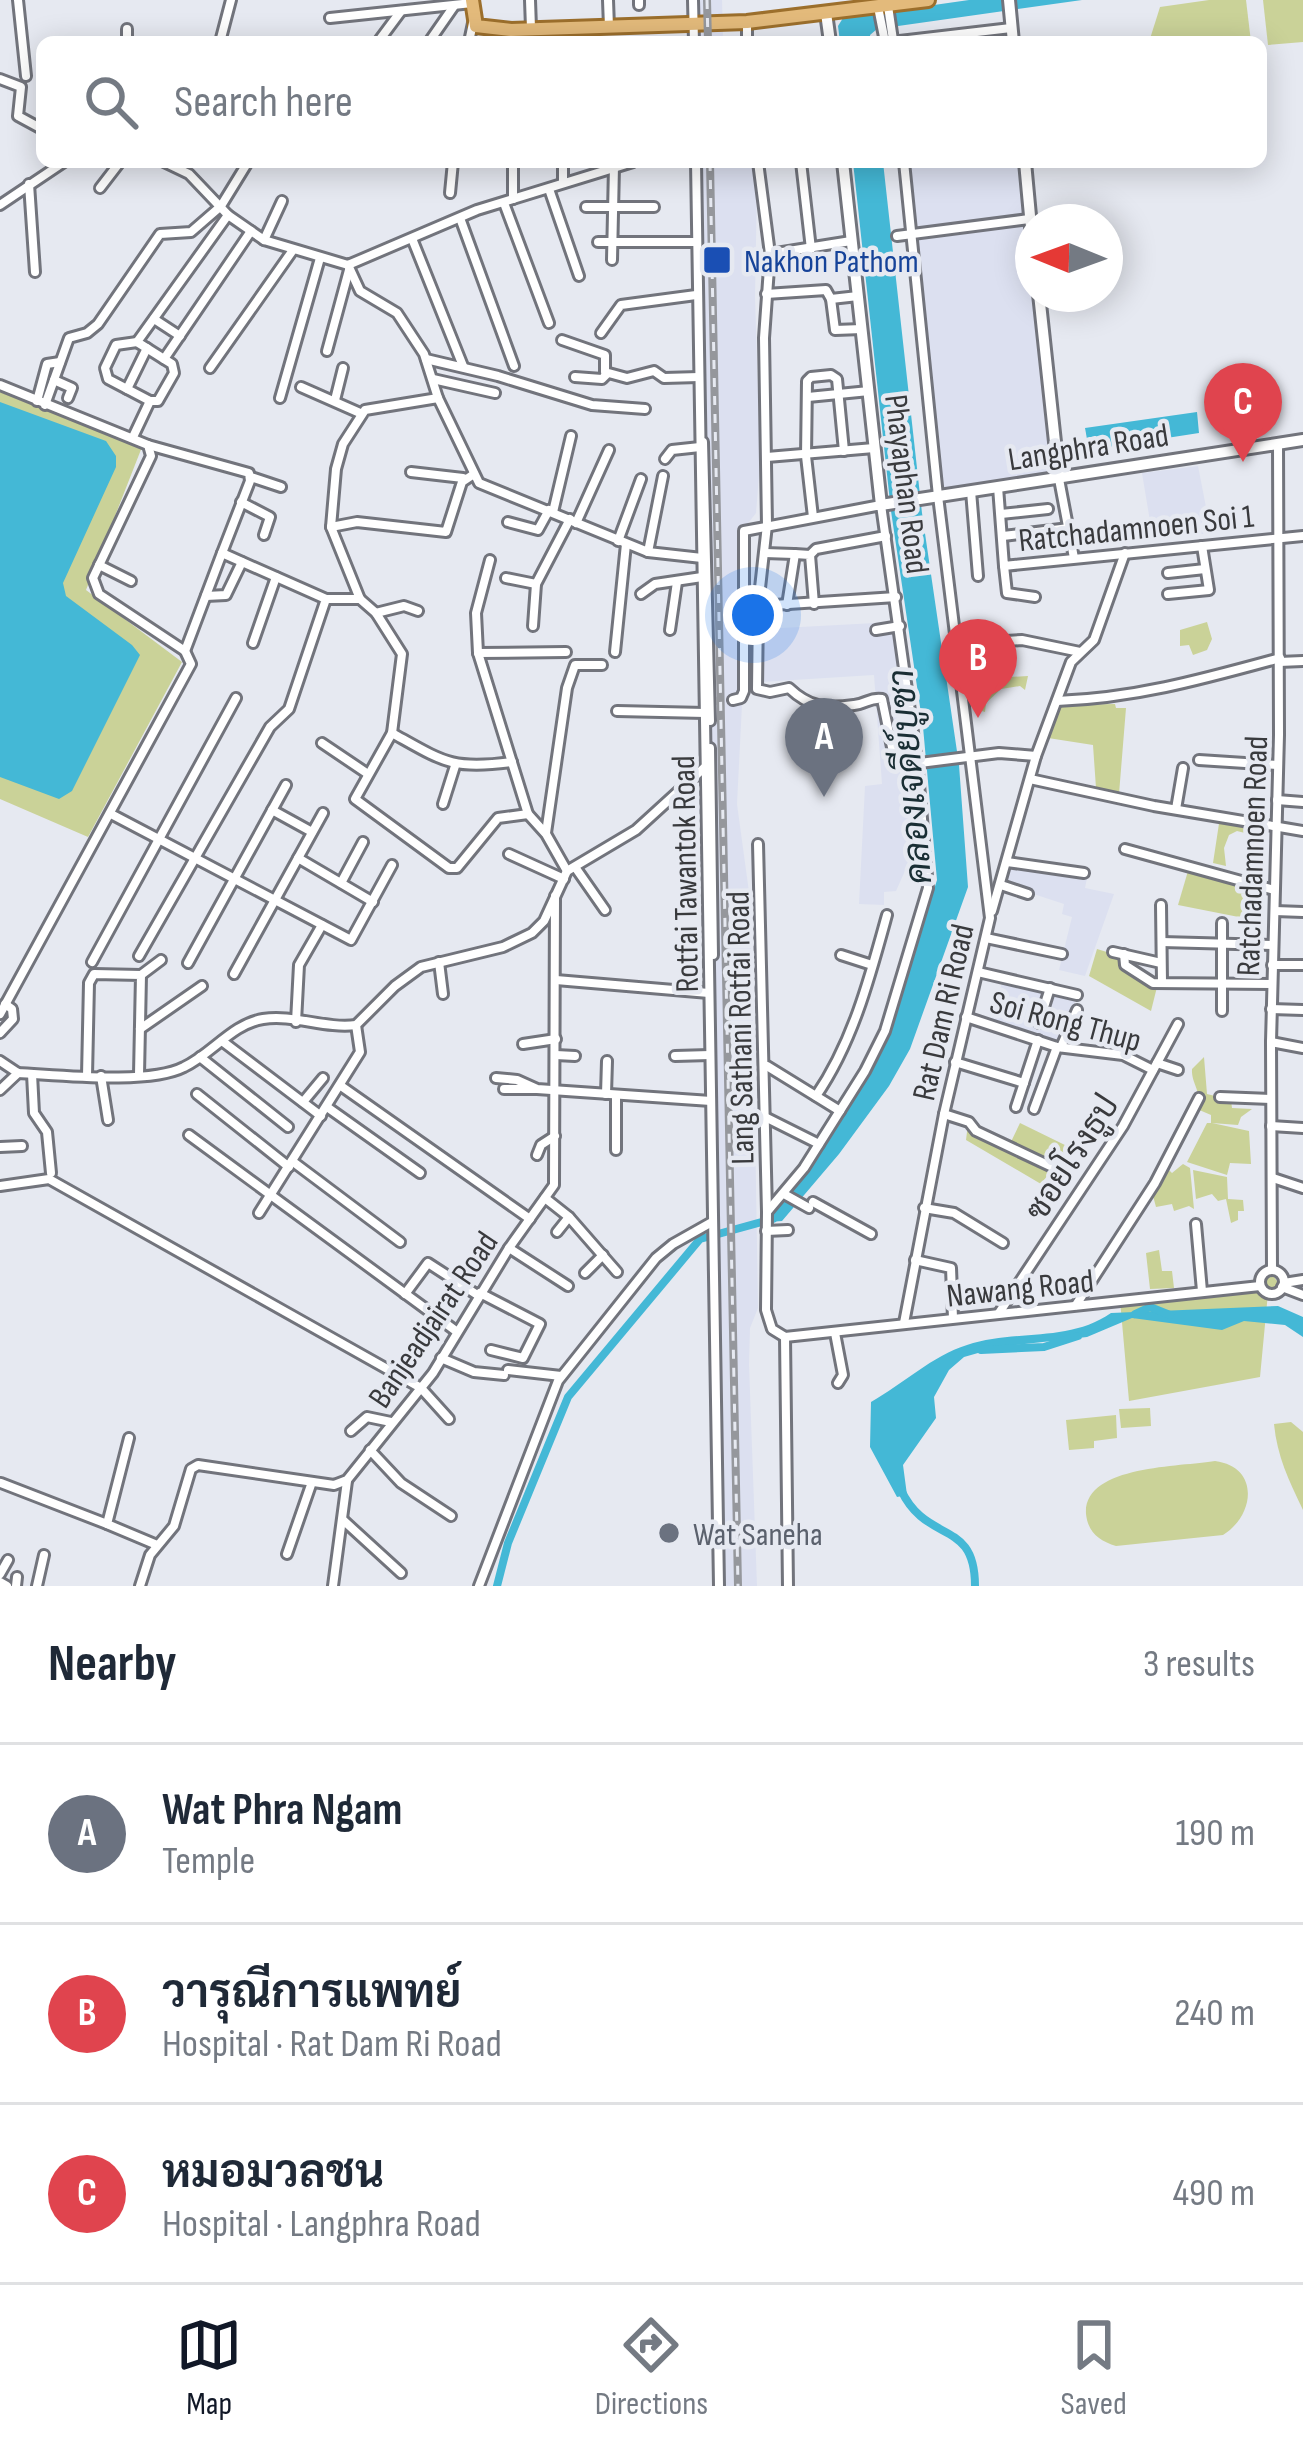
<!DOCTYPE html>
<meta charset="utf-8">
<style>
:root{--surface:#fff;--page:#f6f6f7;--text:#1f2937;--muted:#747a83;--line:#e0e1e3;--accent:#111827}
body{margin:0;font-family:"Sofia Sans Condensed",Sarabun,sans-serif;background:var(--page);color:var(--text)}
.compass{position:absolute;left:1015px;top:204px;width:108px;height:108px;border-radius:50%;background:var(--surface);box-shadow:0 6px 30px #0003;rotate:271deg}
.you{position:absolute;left:753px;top:615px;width:42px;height:42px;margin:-30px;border:9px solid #fff;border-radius:50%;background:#1a73e8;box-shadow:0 0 0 18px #1a73e833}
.badge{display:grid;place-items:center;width:78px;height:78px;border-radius:50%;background:var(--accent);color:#fff;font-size:39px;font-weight:700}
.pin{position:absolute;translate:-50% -99px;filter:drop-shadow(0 3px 6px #0008)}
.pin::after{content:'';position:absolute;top:63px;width:42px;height:36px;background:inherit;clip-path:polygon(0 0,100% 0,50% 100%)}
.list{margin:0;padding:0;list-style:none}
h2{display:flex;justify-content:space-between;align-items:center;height:156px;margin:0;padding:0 48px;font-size:51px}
h2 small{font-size:39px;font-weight:400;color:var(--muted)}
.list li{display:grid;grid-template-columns:78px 1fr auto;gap:36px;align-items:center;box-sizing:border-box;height:180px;padding:0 48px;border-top:3px solid var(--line)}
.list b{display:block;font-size:45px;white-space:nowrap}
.list p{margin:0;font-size:39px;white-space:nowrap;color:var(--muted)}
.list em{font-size:39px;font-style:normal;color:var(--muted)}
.icon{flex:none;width:66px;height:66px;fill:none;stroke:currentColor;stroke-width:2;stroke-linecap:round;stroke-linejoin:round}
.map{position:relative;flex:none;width:1303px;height:1586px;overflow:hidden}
.search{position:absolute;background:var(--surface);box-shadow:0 6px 30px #0003;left:36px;right:36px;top:36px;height:132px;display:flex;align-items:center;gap:30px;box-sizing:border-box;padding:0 42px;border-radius:18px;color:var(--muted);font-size:45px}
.sheet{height:696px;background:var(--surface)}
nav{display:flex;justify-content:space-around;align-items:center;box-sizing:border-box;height:168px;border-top:3px solid var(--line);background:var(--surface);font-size:33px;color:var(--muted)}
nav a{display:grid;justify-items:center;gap:6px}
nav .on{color:var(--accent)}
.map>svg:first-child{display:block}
.built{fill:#dce0f0}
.green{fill:#cad298}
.water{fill:#44b8d6}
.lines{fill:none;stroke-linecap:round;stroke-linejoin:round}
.canal{stroke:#44b8d6;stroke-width:8}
.street-tunnel{stroke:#c3c6cd;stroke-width:8;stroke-dasharray:8 4;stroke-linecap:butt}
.street-casing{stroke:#72747c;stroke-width:14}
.secondary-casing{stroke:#72747c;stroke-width:16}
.primary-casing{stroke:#9c6f2c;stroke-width:18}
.street{stroke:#fff;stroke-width:8}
.secondary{stroke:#fff;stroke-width:10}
.primary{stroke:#e3ba7b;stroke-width:12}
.rail-casing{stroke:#95979c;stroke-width:8}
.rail{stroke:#e6e9f1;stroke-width:3;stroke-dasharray:9;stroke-linecap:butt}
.transit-dot{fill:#1a4fb4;stroke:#e6e9f1;stroke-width:4.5}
.worship-dot{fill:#6b7280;stroke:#e6e9f1;stroke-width:4.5}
.labels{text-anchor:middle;stroke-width:9;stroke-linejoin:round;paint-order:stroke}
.transit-label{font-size:33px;fill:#164399;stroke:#e6e9f1;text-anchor:start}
.street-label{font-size:33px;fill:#393a3d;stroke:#e6e9f1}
.worship-label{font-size:33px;fill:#5b616d;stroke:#e6e9f1;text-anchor:start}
.water-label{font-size:36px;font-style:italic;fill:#1a2e34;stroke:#e6e9f1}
</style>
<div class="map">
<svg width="1303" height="1586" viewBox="0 0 1303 1586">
<rect width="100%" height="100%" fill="#e6e9f1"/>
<!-- built -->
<g class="built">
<path d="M698 0H722L723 42H699Z"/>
<path d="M702 162H724L725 168 727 162H748L753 168 757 187 755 297 760 463 756 513 741 532 744 665 737 804 749 892 754 1061 758 1308 750 1328 749 1364 757 1586H725Z"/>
<path d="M908 162H1023L1031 215 915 229Z"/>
<path d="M1024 225 1051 475 944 493 916 238Z"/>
<path d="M1198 466 1211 533 1153 539 1142 473Z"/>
<path d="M894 622 922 864H908L896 891 884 892V905L859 904 865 786 882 784 874 675 761 682V635L763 629Z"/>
<path d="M1009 860 1088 873 1085 888 1114 894 1085 976 1059 970 1072 917 1062 914 1064 904 1003 884Z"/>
<path d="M1003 979 1077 997 1057 1047 990 1025Z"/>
</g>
<!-- green -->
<g class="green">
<path d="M1209 0H1246L1251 42H1149L1160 7Z"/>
<path d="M1263 0H1303V42L1268 45Z"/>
<path d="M0 392 142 447 86 590 182 662 88 837 0 799Z"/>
<path d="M1207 622 1212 639 1207 650 1193 655 1189 645 1180 646V630Z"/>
<path d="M1028 676 1025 690 1020 686 1001 689 986 703 985 712 975 709 973 679Z"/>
<path d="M1115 704 1116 708H1126L1119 794 1096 788 1093 745 1048 738 1059 705Z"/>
<path d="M1220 817 1262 824 1261 837 1237 831 1229 835 1224 848 1226 866 1213 863Z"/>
<path d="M1188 871 1260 890 1259 921 1178 905Z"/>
<path d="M1097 949 1120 956C1125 974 1140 982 1157 987L1151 1011 1089 976Z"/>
<path d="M1204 1057 1207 1094 1231 1100 1232 1108 1252 1109 1241 1117 1238 1125 1212 1123 1249 1131 1251 1164 1230 1163 1227 1175 1187 1162 1207 1123H1211V1115L1197 1109C1203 1092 1191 1084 1192 1069Z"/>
<path d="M1020 1123 1069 1147 1041 1184 966 1140 968 1124 1008 1148Z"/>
<path d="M1183 1164 1190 1168 1194 1209 1189 1206 1174 1211 1172 1204 1156 1207 1152 1192 1166 1167 1172 1173Z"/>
<path d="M1193 1170 1227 1177 1228 1199 1243 1200 1244 1211H1238V1220L1231 1223 1226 1199 1218 1201 1212 1194 1196 1199Z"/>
<path d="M1159 1250 1162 1271H1172L1174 1288 1150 1289 1146 1253Z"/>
<path d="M1272 1274 1279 1284 1268 1293 1260 1377 1129 1401 1120 1300 1262 1284 1263 1278Z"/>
<path d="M1150 1408 1151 1426 1121 1428 1119 1409Z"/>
<path d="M1116 1415 1117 1438 1094 1441V1448L1069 1450 1066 1420Z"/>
<path d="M1291 1422 1303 1432V1510C1289 1481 1277 1456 1274 1424Z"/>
<path d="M1215 1461C1260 1467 1255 1515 1223 1535L1116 1546C1100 1541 1088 1533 1086 1514 1083 1465 1180 1467 1215 1461Z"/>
</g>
<!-- water -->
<g class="water">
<path d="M969 0H1082L877 29 870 35 871 42H840L838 26 843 18Z"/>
<path d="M853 162H883L922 513 959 765 968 887 910 1049 889 1086 839 1154 782 1221 769 1222V1214L794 1186 850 1104 890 1030 937 880 923 727 891 511Z"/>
<path d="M0 402 106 441 116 456V467L63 583 66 596 132 645 140 655 72 791 59 799 0 777Z"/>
<path d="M1197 412 1199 433 1089 450 1085 428Z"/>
<path d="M1278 1306 1303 1317V1337L1285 1325 1244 1321 1222 1330 1132 1318 1087 1337 999 1347 964 1357 949 1370 934 1397 936 1418 903 1465 907 1495 897 1497 870 1447 871 1402C903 1384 932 1356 967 1345 1014 1329 1068 1343 1111 1313Z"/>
</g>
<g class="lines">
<!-- canal -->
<g class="canal">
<path d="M1135 1314 1150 1307 1170 1315"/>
<path d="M981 1350 1044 1347 1078 1336"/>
<path d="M901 1490C927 1545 975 1518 975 1586"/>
<path d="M497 1586 508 1543 568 1397 700 1239 773 1219"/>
</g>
<!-- street-tunnel -->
<path class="street-tunnel" d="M715 701 733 700"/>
<defs>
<g id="street">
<path d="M18 0 26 76"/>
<path d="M530 0 531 28"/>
<path d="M608 0 609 27"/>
<path d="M639 0V5"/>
<path d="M693 0 694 42"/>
<path d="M888 6 893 40"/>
<path d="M878 7 885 42"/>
<path d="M330 18 472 3"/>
<path d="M127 42V29"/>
<path d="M220 42 231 0"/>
<path d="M378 42 401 11"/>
<path d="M429 42 454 6"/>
<path d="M469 42 473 23"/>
<path d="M747 42V22"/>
<path d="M891 42 1011 28"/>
<path d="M0 79 21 87 18 116 42 129"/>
<path d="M164 162 189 174 228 215 264 240 348 265 477 210 633 162"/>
<path d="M513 162V199"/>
<path d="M563 162V183"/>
<path d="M696 162 719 1586"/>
<path d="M758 162 770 254 764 338 767 525 758 606 757 689 770 692 789 688C809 707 825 709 854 705 866 704 870 697 882 699L894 757 904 765 999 753 1036 756"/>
<path d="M801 162 811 249"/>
<path d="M29 184 35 272"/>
<path d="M100 188 120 162"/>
<path d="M549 189 579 276"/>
<path d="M450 193 453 162"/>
<path d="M504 203 549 323"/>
<path d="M0 205 64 162"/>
<path d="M586 207H654"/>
<path d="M228 215 137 342 164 359 251 231"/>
<path d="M460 218 514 366"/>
<path d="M897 236 1029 219"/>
<path d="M264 240 282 201"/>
<path d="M413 241 463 366"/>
<path d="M598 242H697"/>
<path d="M770 254 851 241"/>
<path d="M612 260 614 166"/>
<path d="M348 265 360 291 397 313 424 354 438 398 479 483 648 552 702 558"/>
<path d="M766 294 826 290 831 299 858 296"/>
<path d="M831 299 835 330 862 329"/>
<path d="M154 319 180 336"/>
<path d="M601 333 621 305 696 295"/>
<path d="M562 340 605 355V372L627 378 654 371 664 378 699 377"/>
<path d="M137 342 116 345 105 368 108 379 150 401H158L174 373 172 364 164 359"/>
<path d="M327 351 349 270"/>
<path d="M426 359 498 376 592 405 645 409"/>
<path d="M210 368 293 250"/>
<path d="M575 377 602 379 607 374"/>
<path d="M433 379 495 393"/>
<path d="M54 380 72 388 68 398"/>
<path d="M0 385 148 445 151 456 93 578 99 594 185 651 191 664 0 1014"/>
<path d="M301 387 360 413"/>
<path d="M127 389 147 348"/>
<path d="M808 397 869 391"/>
<path d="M280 398 320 258"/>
<path d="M438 398 365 410 343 444 336 469 331 527 360 599 376 613 402 654 392 733 355 799 449 868H457L498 818 528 814"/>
<path d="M335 400 343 368"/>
<path d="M37 401 47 364 60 362"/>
<path d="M45 405 69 338 87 333 98 324 160 234 191 232 221 206 248 162"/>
<path d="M133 437 150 401"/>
<path d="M703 442 710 721"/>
<path d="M148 445 249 473 250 481 222 553"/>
<path d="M767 457 874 448"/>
<path d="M665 459 672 450 700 447"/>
<path d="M411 472 463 478"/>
<path d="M251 477 281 487"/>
<path d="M1059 479 1074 558"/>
<path d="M998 487 1004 566 1303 536"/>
<path d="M971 491 978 576"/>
<path d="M241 502 270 517 264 535"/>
<path d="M553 512 571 436"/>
<path d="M1001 514 1048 509"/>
<path d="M813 517 806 456 807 381 811 377 831 375 837 379 844 451"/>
<path d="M508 522 538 530 549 510"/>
<path d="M576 523 609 450"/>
<path d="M331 527 357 522 446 532 462 482 474 474"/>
<path d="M1003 536 1069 528"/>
<path d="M618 541 641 479"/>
<path d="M648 552 663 476"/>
<path d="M765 553 794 554"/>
<path d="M810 555 816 549 886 536"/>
<path d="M490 560 476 613 478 653 528 814 546 834 567 871"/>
<path d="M99 565 131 581"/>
<path d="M1004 566 1007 593 1035 597"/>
<path d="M1168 573 1205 569"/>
<path d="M506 578 536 584"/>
<path d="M641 594 655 584 702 577"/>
<path d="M1168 594 1209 590 1202 546"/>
<path d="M206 596 226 595 242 562"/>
<path d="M326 599H360"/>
<path d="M787 605 795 554 810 555 814 604"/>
<path d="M758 606 896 597"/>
<path d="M376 613 404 606 418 611"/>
<path d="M533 626 536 584 570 519"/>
<path d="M670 630 677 582"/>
<path d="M876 630 900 626"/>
<path d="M253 643 276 577"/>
<path d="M958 644 1022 640 1080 652"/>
<path d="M615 652 626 544"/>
<path d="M478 653 566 652"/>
<path d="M1279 662 1303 661"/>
<path d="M733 700 741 698 744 691V531L881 505 917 761 928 888 885 1031 865 1071 804 1168 767 1212 766 1310 772 1329 785 1337"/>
<path d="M1057 701C1136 698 1203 679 1280 658"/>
<path d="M617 711 705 713"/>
<path d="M392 733C444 762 452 770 512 762"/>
<path d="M322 743 368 774"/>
<path d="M710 748 713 955"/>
<path d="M1199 760 1277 765"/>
<path d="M1030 779 1154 806 1303 831"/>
<path d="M1277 800 1303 802"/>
<path d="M443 804 455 766"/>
<path d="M1176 809 1183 768"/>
<path d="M272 810 312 832"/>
<path d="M111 814 351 940 392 865"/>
<path d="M546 833 567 688 575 665H602"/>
<path d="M758 844 767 1212"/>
<path d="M1125 849 1274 890"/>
<path d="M509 854 564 879"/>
<path d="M298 858 373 902"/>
<path d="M1007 862 1084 873"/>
<path d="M575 867 605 910"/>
<path d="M341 883 363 842"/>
<path d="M1001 885 1028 894"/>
<path d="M1161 905 1162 982"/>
<path d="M992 911 1036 756 1071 662 1094 640 1125 553"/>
<path d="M1275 911 1303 912"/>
<path d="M986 938 1062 954"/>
<path d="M1162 942 1273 945"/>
<path d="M1113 952 1161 963"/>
<path d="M1124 954 1125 965 1153 983 1272 984"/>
<path d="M841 955 872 965"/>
<path d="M139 956 270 727 289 709 326 599 222 553 185 651"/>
<path d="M92 962 236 698"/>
<path d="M439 962 443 994"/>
<path d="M188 963 286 785"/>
<path d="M1272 965H1303"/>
<path d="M978 972 1077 995"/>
<path d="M234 974 323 813"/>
<path d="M141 975 161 960"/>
<path d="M556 980 709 993"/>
<path d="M1271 1009 1303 1010"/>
<path d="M1222 1011V923"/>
<path d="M966 1017 1057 1047 1123 1055 1153 1070"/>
<path d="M296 1022 299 965 322 925"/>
<path d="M1039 1023 1050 988"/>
<path d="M140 1029 202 986"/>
<path d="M0 1033 13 1019 12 1009 5 1004"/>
<path d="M222 1041 321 1116"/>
<path d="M1271 1042 1303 1048"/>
<path d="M523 1044 556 1039"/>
<path d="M1061 1047 1077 1010"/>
<path d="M556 1055 575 1056"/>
<path d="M675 1056 710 1055"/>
<path d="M200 1057 288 1127"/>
<path d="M0 1061 18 1073C59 1075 149 1085 184 1067 212 1054 232 1024 263 1019 293 1014 325 1029 356 1025L395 986 421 967 503 947 532 933 544 921 567 871 636 830 705 767"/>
<path d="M955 1062 1024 1083"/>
<path d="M1157 1063 1178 1070"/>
<path d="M767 1066 840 1111"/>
<path d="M32 1074 34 1113 47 1132 51 1173"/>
<path d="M87 1076 89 983 94 974 141 975 139 1075"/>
<path d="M101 1076 108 1120"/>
<path d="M496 1078 517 1080 537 1089 711 1101"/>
<path d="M341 1086 530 1219"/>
<path d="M504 1089H535"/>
<path d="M0 1090 18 1073"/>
<path d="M197 1094 289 1167"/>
<path d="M606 1094 607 1061"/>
<path d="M816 1096C853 1042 870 977 887 915"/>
<path d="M1220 1097 1271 1099"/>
<path d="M303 1102 323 1078"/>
<path d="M327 1107 420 1173"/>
<path d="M1016 1107 1038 1040"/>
<path d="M1034 1109 1057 1047"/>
<path d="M944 1114 969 1122 976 1131 1050 1166"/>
<path d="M767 1118 819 1144"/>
<path d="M1271 1126 1303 1128"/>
<path d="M189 1135 456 1331"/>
<path d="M0 1147 22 1146"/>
<path d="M616 1150V1095"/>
<path d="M537 1155 541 1145 555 1136"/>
<path d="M292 1161 400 1242"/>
<path d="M1273 1178 1303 1188"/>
<path d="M0 1186 49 1179 421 1388 449 1419"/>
<path d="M784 1194 809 1208"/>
<path d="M545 1198 569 1217 617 1272"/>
<path d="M813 1202 871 1234"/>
<path d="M924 1208 954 1213 1003 1243"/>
<path d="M259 1213 360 1052 356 1025"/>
<path d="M1196 1224 1202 1291"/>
<path d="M766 1231 788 1230"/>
<path d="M557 1232 569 1217"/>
<path d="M509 1248 568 1286"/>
<path d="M915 1260 951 1268 953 1318"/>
<path d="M1272 1270 1271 1042 1279 735 1278 444"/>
<circle cx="1272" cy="1282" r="12"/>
<path d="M585 1273 603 1255"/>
<path d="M1284 1283 1303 1280"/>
<path d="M1282 1287 1303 1295"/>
<path d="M480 1293 540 1324 523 1358 491 1350"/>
<path d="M405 1294 428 1263 479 1296"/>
<path d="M1076 1305 1155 1183 1199 1098"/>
<path d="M999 1313 1123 1126 1178 1024"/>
<path d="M904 1323 944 1114 990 918 938 496 904 162"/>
<path d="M835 1333 843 1375 838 1383"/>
<path d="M785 1337 1260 1286"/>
<path d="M785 1337 788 1586"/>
<path d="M441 1358 474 1372 504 1375"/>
<path d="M508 1370 561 1376"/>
<path d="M351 1431 367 1417 391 1422"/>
<path d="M129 1438 107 1524 157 1545"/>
<path d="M370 1450 401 1483 451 1516"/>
<path d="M1 1483 107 1524"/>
<path d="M343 1520 401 1573"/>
<path d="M287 1554 312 1482"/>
<path d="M0 1574 8 1560"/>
<path d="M0 1582 7 1586"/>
<path d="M16 1586 17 1577"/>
<path d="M37 1586 44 1555"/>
<path d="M140 1586 150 1555 174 1526 191 1469 198 1465 334 1485 347 1480 433 1373 509 1248 554 1185 555 896"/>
<path d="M333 1586 347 1481"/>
<path d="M479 1586 558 1381 656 1258 673 1244 712 1222"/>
</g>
<g id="secondary">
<path d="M1009 0 1013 42"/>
<path d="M826 13 830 42"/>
<path d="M843 162 881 505 1303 440"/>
<path d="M1025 162 1033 248"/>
<path d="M1039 294 1059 479"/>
</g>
<path id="primary" d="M472 0 476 26 511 30 747 22 928 0"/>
</defs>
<!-- street casing -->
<use href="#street" class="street-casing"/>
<!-- secondary casing -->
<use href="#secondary" class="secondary-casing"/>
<!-- primary casing -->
<use href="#primary" class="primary-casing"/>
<!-- street -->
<use href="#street" class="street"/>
<!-- secondary -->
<use href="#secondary" class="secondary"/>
<!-- primary -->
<use href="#primary" class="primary"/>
<defs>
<g id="rail">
<path d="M707 0 708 42"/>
<path d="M710 162 738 1586"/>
</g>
</defs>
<!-- rail casing -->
<use href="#rail" class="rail-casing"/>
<!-- rail -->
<use href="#rail" class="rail"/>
</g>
<!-- markers -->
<rect class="transit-dot" x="702" y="245" width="30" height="30" rx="6"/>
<circle class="worship-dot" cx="669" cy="1533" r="12"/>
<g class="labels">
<!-- transit labels -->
<g class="transit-label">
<text x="744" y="272">Nakhon Pathom</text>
</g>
<!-- street labels -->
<g class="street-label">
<text transform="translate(1088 446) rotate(-9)" y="12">Langphra Road</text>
<text transform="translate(908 484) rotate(83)" y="12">Phayaphan Road</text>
<text transform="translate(1136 527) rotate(-6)" y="12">Ratchadamnoen Soi 1</text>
<text transform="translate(1251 856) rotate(-88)" y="12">Ratchadamnoen Road</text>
<text transform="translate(684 874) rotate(-91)" y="12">Rotfai Tawantok Road</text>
<text transform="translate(942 1012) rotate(-77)" y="12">Rat Dam Ri Road</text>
<text transform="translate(1066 1020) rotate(15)" y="12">Soi Rong Thup</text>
<text transform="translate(739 1028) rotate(-91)" y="12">Lang Sathani Rotfai Road</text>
<text transform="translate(1071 1157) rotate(-57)" y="12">ซอยโรงธูป</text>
<text transform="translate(1020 1287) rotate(-6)" y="12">Nawang Road</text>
<text transform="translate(432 1319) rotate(-56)" y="12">Banjeadjairat Road</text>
</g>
<!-- worship labels -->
<g class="worship-label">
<text x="693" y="1545">Wat Saneha</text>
</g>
<!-- water labels -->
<g class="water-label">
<text transform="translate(909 777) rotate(-95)" y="13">คลองเจดีย์บูชา</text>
</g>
</g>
</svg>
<svg class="compass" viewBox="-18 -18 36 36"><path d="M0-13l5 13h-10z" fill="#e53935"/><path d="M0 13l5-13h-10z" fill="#747a83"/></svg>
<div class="you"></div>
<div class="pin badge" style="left:824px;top:797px;background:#6b7280">A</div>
<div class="pin badge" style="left:978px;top:718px;background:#e0444e">B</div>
<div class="pin badge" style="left:1243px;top:462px;background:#e0444e">C</div>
<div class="search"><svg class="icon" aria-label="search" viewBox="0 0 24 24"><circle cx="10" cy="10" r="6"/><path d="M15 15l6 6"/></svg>Search here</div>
</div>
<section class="sheet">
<h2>Nearby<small>3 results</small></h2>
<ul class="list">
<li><span class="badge" style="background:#6b7280">A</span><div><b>Wat Phra Ngam</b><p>Temple</p></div><em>190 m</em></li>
<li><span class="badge" style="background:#e0444e">B</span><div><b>วารุณีการแพทย์</b><p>Hospital · Rat Dam Ri Road</p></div><em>240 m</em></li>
<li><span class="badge" style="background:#e0444e">C</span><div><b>หมอมวลชน</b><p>Hospital · Langphra Road</p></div><em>490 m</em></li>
</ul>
</section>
<nav>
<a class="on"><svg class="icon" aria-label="map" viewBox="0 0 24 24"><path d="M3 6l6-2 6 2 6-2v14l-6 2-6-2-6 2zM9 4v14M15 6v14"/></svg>Map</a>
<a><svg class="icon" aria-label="directions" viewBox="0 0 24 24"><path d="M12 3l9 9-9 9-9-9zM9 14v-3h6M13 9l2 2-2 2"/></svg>Directions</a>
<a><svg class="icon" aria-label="saved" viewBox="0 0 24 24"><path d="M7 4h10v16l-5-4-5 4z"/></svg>Saved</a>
</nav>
